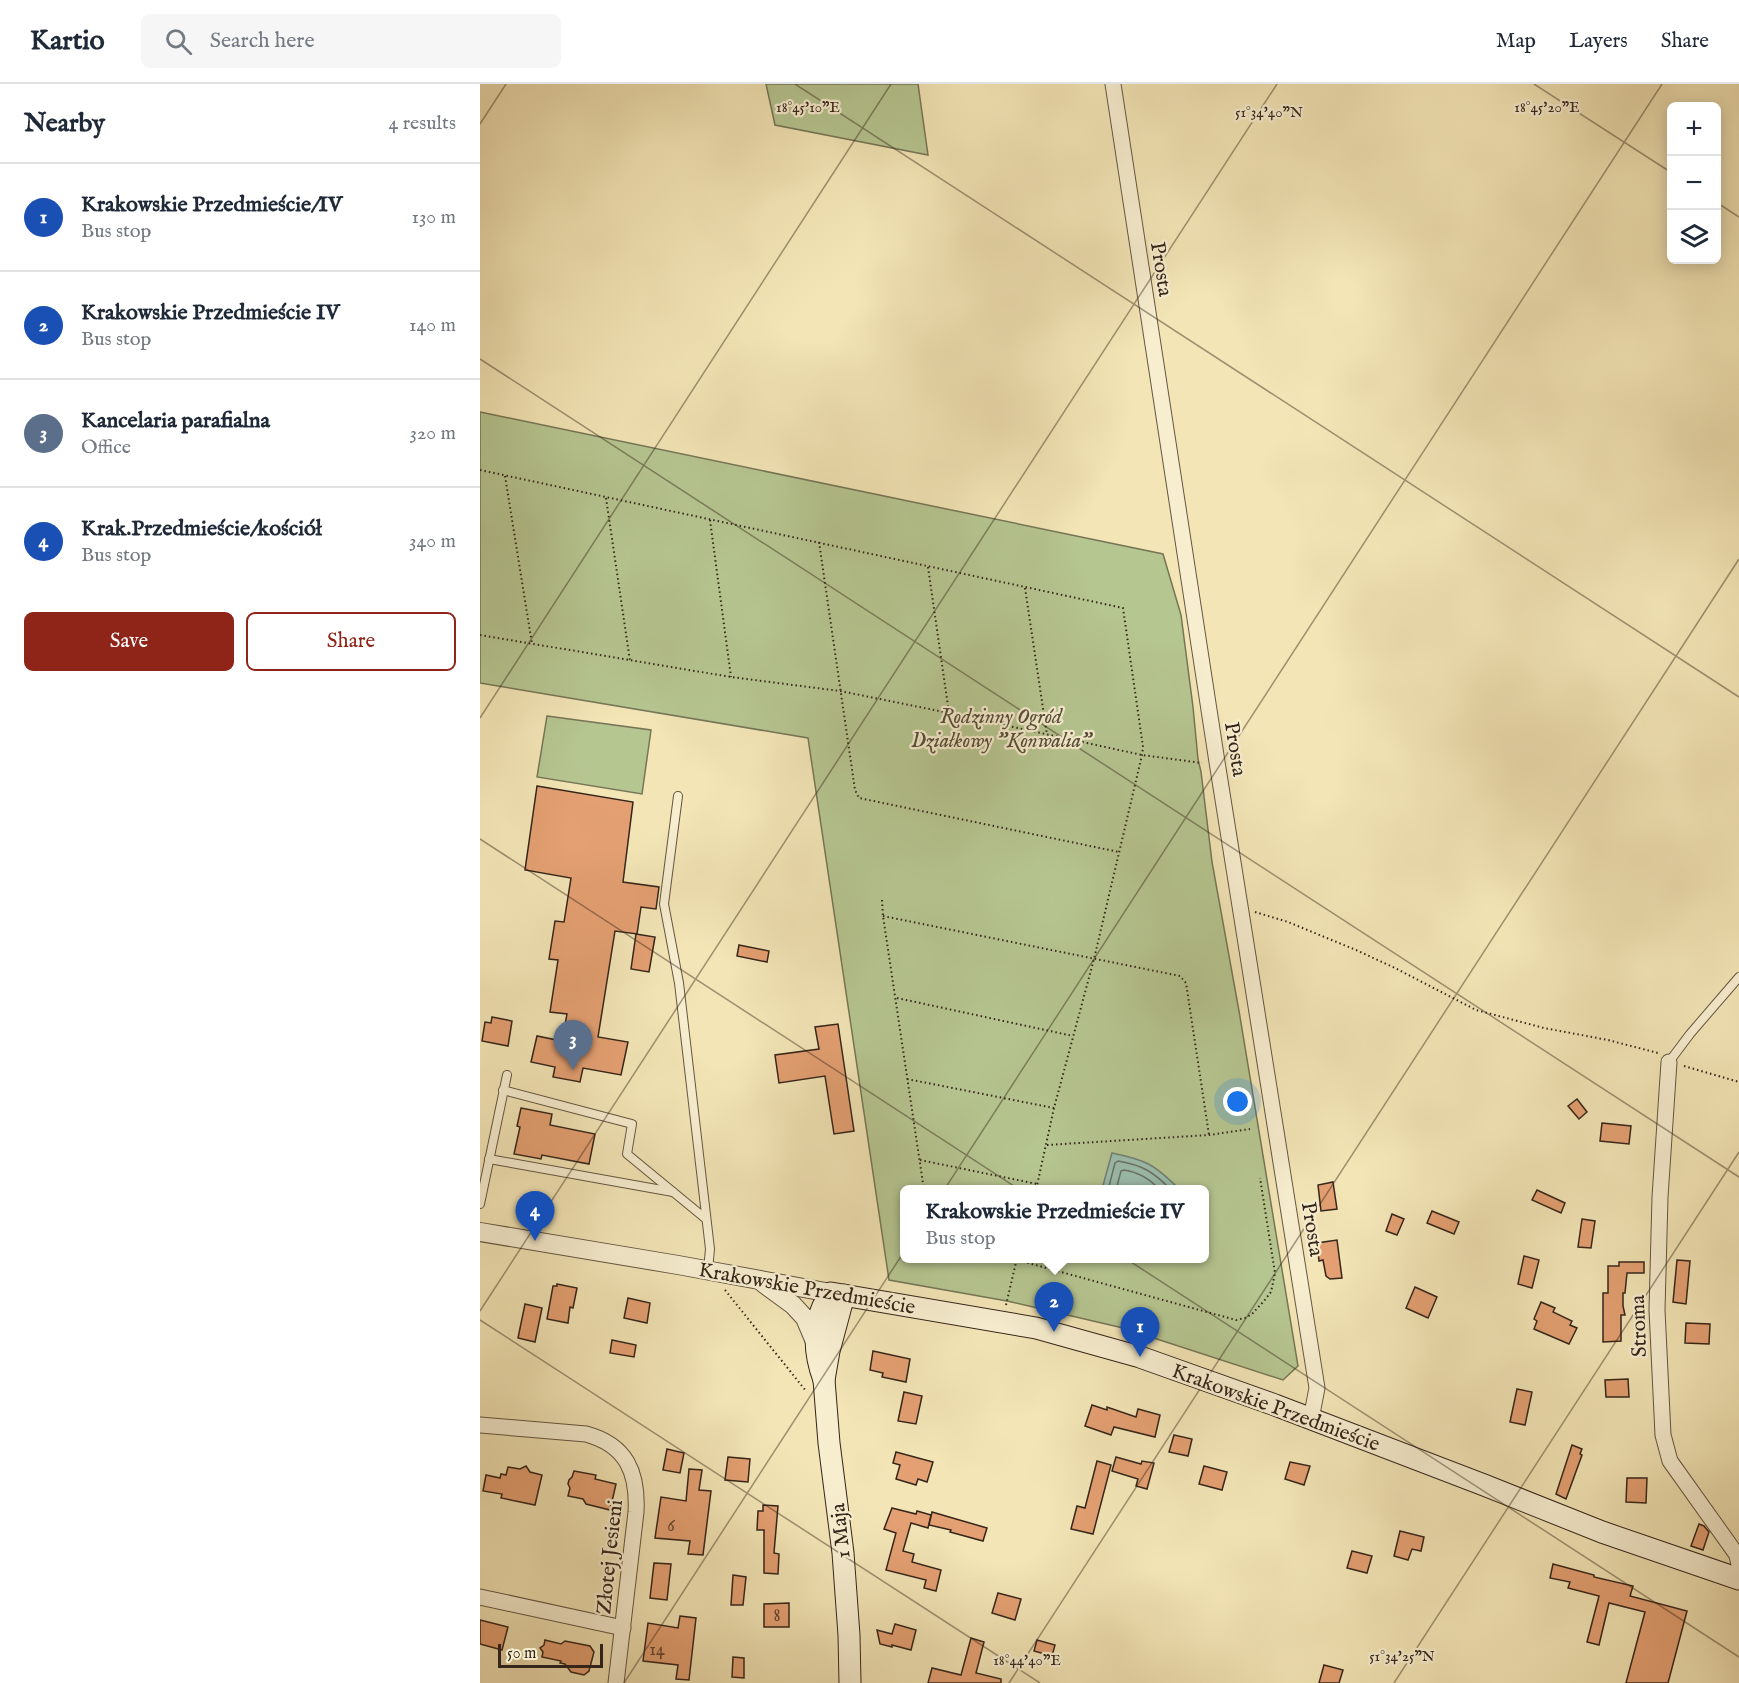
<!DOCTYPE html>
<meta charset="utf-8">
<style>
:root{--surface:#fff;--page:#f6f6f7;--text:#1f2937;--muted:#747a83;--line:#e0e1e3;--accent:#8f2418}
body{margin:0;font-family:"IM FELL English",serif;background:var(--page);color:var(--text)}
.controls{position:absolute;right:18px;top:18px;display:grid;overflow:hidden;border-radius:9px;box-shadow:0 3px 15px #0003}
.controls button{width:54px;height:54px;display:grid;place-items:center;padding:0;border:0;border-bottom:2px solid var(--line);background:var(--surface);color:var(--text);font:30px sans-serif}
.scale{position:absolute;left:18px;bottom:15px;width:105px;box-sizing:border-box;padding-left:6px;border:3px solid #35251a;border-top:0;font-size:16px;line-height:21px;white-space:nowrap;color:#35251a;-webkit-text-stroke:4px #f7eed0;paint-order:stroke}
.you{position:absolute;left:758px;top:1018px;width:21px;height:21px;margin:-15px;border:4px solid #fff;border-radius:50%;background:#1a73e8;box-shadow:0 0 0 9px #1a73e833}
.badge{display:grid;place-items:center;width:39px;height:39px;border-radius:50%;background:var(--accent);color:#fff;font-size:20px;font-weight:700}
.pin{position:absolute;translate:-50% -50px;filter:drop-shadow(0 2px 3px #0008)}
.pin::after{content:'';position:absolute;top:32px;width:21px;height:18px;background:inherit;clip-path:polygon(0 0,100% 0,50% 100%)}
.popup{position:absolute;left:420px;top:1101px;width:309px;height:78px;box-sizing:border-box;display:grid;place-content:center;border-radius:9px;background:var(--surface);filter:drop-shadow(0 2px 4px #0005);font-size:20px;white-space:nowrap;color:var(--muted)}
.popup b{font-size:22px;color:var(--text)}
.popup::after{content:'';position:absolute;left:50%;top:100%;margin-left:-12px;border:12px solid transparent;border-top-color:var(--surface)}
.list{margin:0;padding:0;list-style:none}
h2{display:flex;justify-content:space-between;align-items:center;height:78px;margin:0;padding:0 24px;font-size:26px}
h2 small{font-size:20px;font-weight:400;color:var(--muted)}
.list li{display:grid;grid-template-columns:39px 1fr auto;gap:18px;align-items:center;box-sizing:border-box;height:108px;padding:0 24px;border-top:2px solid var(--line)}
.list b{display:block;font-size:22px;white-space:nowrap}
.list p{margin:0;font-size:20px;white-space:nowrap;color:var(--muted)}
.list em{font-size:20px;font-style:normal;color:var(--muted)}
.actions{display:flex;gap:12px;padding:18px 24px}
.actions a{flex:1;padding:14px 0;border:2px solid var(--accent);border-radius:9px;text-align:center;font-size:21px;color:var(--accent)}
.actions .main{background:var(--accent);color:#fff}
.icon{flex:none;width:33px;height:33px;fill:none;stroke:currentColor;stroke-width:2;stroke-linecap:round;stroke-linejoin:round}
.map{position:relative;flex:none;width:1259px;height:1599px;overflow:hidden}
header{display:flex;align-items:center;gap:36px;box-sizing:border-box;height:84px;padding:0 30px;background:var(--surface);border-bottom:2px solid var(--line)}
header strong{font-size:28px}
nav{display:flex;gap:33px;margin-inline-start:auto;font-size:21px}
.search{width:420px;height:54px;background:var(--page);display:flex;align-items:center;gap:15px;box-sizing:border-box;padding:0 21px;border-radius:9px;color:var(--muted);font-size:22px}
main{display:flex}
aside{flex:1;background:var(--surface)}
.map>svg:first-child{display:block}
.green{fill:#b6c691;stroke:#767656;stroke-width:1.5;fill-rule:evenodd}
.water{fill:#9bbfb0;stroke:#728174;stroke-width:1.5}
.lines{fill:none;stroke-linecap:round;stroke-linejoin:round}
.shore{stroke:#687265;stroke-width:1.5}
.building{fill:#e4a072;stroke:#35251a;stroke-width:1.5}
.service-casing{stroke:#645541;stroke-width:10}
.minor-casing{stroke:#645541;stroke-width:17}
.tertiary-casing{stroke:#645541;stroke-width:20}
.secondary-casing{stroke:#35251a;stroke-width:23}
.path{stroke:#35251a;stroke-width:2;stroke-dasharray:1.5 3;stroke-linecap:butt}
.service{stroke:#f7eed0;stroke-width:8}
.minor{stroke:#f7eed0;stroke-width:15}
.tertiary{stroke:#f7eed0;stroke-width:18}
.secondary{stroke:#f7eed0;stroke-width:21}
.ticks{fill:none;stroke:#35251a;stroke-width:1.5;stroke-opacity:0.45}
.labels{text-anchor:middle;stroke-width:4.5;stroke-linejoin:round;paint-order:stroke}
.number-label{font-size:18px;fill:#614430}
.street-label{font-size:21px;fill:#35251a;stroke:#f7eed0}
.park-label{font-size:21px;font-style:italic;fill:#554d38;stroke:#f7eed0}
.ticks-label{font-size:15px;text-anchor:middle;fill:#35251a;stroke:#f7eed0;stroke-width:4.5;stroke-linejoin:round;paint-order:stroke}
</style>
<header>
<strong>Kartio</strong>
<div class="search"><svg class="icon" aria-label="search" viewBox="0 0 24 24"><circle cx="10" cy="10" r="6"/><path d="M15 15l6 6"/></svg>Search here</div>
<nav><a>Map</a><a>Layers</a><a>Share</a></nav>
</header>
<main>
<aside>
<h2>Nearby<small>4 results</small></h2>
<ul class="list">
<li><span class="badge" style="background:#1a4fb4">1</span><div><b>Krakowskie Przedmieście/IV</b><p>Bus stop</p></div><em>130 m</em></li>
<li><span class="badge" style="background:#1a4fb4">2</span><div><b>Krakowskie Przedmieście IV</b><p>Bus stop</p></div><em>140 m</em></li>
<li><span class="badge" style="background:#5c6f8a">3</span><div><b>Kancelaria parafialna</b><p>Office</p></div><em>320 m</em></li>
<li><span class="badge" style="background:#1a4fb4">4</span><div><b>Krak.Przedmieście/kościół</b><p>Bus stop</p></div><em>340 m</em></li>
</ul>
<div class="actions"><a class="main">Save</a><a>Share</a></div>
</aside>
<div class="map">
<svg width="1259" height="1599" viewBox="0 0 1259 1599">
<rect width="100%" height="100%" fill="#f3e5b6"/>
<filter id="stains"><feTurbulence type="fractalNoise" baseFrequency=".00333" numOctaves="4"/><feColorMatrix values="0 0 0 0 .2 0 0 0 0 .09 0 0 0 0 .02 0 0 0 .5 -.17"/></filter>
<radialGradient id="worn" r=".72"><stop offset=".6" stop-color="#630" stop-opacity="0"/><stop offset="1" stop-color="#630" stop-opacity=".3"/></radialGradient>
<!-- green -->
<g class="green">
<path d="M286 0H438L448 71 295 41Z"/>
<path d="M0 328 683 470 701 531 713 623 718 675 721 688 732 778 759 927 818 1282 803 1296 643 1244 527 1217 409 1196 328 654 0 599ZM424 1106H724V1174H424Z"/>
<path d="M67 632 171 646 162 710 57 693Z"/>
</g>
<!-- water -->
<path class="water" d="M632 1069C666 1076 674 1080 699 1105H622Z"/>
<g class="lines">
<!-- shore -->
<g class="shore">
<path d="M628 1106 635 1079 638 1077C662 1081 674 1088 691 1106"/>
<path d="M636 1106 641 1087 644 1086C658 1088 670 1095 680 1106"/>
</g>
</g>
<!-- building -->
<g class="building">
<path d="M57 702 153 718 143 798 179 803 176 825 161 823 157 850 135 847 118 953 148 958 141 991 103 984 100 998 73 993 75 983 51 978 57 952 82 957 87 930 70 928 78 876 69 875 75 837 84 838 91 794 45 786Z"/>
<path d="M156 850 175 853 169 888 151 885Z"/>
<path d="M259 861 289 867 287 878 257 872Z"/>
<path d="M12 933 32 937 28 962 2 957 5 938 11 939Z"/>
<path d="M358 940 374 1047 354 1050 345 992 299 999 295 971 339 965 335 943Z"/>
<path d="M1097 1015 1107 1028 1099 1035 1088 1022Z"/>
<path d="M41 1024 72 1030 70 1041 115 1050 109 1080 62 1071 61 1075 34 1070 40 1043 37 1042Z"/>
<path d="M1122 1039 1151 1042 1149 1060 1120 1057Z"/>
<path d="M853 1098 857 1125 841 1127 838 1101Z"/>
<path d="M1057 1106 1085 1119 1081 1129 1052 1116Z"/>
<path d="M952 1127 979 1138 974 1150 947 1139Z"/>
<path d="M912 1130 924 1135 917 1151 906 1147Z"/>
<path d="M1102 1135 1115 1137 1111 1164 1098 1163Z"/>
<path d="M857 1156 862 1194 850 1195 846 1192 843 1176 839 1177 837 1159Z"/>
<path d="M1044 1172 1059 1176 1052 1204 1038 1200Z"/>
<path d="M1197 1176 1210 1177 1206 1220 1193 1218Z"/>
<path d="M1139 1178H1164V1189H1147L1145 1209H1143V1222L1145 1231H1141V1257L1123 1258V1209H1128V1182H1139Z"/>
<path d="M77 1200 97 1204 93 1224 90 1223 88 1239 67 1235 73 1202H77Z"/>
<path d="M935 1203 957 1213 948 1234 926 1224Z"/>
<path d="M148 1214 170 1219 167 1239 144 1234Z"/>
<path d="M1061 1218 1075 1224 1073 1228 1092 1237 1090 1241 1097 1244 1089 1260 1054 1245 1057 1237 1054 1235Z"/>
<path d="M45 1220 62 1224 55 1258 38 1254Z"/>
<path d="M1206 1239 1230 1240 1229 1260 1205 1259Z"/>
<path d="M132 1256 156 1261 154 1273 130 1269Z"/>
<path d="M393 1267 430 1275 426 1298 402 1293 403 1289 390 1286Z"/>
<path d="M1148 1295 1149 1313H1126L1125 1296Z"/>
<path d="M1037 1305 1052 1308 1045 1341 1030 1338Z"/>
<path d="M424 1308 442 1312 436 1340 418 1337Z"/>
<path d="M612 1321 627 1326V1323L656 1333 658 1325 680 1331 675 1353 634 1343 631 1351 605 1342Z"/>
<path d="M694 1351 712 1355 708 1372 689 1368Z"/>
<path d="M1092 1361 1102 1365 1100 1370 1102 1371 1086 1415 1076 1410Z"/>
<path d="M187 1365 204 1369 200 1389 183 1386Z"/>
<path d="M416 1368 453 1378 447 1398 438 1395 436 1401 416 1395 420 1381 413 1379Z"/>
<path d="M248 1373 270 1375 268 1398 245 1396Z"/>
<path d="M636 1373 661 1380 662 1377 674 1379 667 1405 656 1402 658 1395 632 1387Z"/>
<path d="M617 1377 631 1381 613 1450 591 1445 597 1422 605 1424Z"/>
<path d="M810 1378 830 1382 824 1401 805 1395Z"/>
<path d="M46 1382 50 1388 62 1391 55 1421 21 1414 22 1410 3 1407 6 1391 20 1394 21 1390 26 1391 28 1383 40 1385Z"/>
<path d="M724 1382 747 1388 742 1406 719 1400Z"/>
<path d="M209 1385 222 1386 219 1406 231 1407 223 1471 208 1470 210 1457 175 1454 181 1413 206 1417Z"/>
<path d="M94 1387 116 1391 115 1395 136 1400 130 1426 106 1420 103 1415 88 1412 90 1404 88 1400 89 1396 92 1393Z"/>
<path d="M1147 1394H1167L1166 1419 1146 1418Z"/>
<path d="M283 1421 298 1422 294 1469 299 1470 298 1490 284 1489V1446H277L278 1427H283Z"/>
<path d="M412 1424 436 1430 437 1427 451 1431 448 1444 431 1439 423 1467 434 1470 432 1478 461 1486 456 1507 444 1504 446 1496 406 1486 416 1449 404 1445Z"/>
<path d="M452 1428 507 1444 503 1457 470 1448 471 1446 449 1441Z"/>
<path d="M1219 1440 1224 1442 1229 1448 1223 1466 1211 1462Z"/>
<path d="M920 1447 944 1453 941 1467 932 1465 928 1476 914 1472Z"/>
<path d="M872 1467 892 1472 887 1489 867 1484Z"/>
<path d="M174 1479 191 1480 187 1516 170 1514Z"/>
<path d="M1073 1480 1114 1491V1493L1153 1502 1150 1512 1207 1527 1188 1599H1146L1165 1528 1129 1519 1119 1561 1107 1558 1119 1512 1088 1504 1090 1498 1070 1494Z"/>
<path d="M253 1491 266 1493 263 1521H251Z"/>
<path d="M518 1509 541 1515 535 1536 512 1529Z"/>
<path d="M309 1519V1543H284V1520Z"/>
<path d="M200 1532 216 1534 209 1596 196 1595 198 1581 163 1577 168 1539 198 1544Z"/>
<path d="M0 1536 28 1543 22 1566 0 1560Z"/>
<path d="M415 1540 436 1546 431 1566 412 1561V1563L400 1560 397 1546 412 1550Z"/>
<path d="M491 1554 504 1558 496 1589 521 1595V1599H448L452 1584 481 1591Z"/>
<path d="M65 1556 81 1560 85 1557 110 1562 114 1568 109 1587 104 1591 91 1588 85 1580 80 1579 81 1577 62 1573 63 1568 60 1564 64 1561Z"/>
<path d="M557 1556 575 1561 572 1572 554 1567Z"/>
<path d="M253 1573 264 1574V1594L252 1593Z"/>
<path d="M844 1581 863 1586 859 1599H839Z"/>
</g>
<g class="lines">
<defs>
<g id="service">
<path d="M198 712 184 820 199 899 230 1165 228 1186"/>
<path d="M1189 978 1210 950 1259 893"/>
<path d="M23 1006 152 1040 147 1070 226 1135"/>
<path d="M9 1075 193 1108"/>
<path d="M0 1120 27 991"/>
</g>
<g id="minor">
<path d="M633 0 737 678 837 1304 831 1335"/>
<path d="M1189 978 1180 1113 1177 1226 1183 1351 1190 1377 1257 1471 1259 1481"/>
<path d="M0 1341 106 1350C147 1361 158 1389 156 1428L136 1599"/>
<path d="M0 1513 143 1544"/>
</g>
<g id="tertiary">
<path d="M0 1148 198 1181 351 1209"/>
<path d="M283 1199 313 1221 325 1234 336 1260"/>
</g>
<g id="secondary">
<path d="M364 1211 349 1267 344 1296 349 1359 363 1469 369 1551 370 1599"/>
<path d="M344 1296C333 1267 332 1234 351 1209L556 1244 660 1273 795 1321 1004 1401 1122 1448 1259 1495"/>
</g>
</defs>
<!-- service casing -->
<use href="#service" class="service-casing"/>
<!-- minor casing -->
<use href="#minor" class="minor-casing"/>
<!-- tertiary casing -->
<use href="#tertiary" class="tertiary-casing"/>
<!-- secondary casing -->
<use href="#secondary" class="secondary-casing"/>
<!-- path -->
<g class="path">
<path d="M0 386 643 524 663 663 662 671 614 875 574 1024 556 1106"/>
<path d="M25 392 52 560"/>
<path d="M126 414 150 577"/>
<path d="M230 436 251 593"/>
<path d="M339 458 375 706 379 714 639 768"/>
<path d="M448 483 469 629"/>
<path d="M545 504 567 651"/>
<path d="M0 551 251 593 360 607 469 629 662 671 722 679"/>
<path d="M402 816 403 832 444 1106"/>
<path d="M775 828 808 838 876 866 915 884 996 926 1064 944 1128 956 1178 969"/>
<path d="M403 832 700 892 706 899 729 1051"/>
<path d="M417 914 593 952"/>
<path d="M1204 982 1259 998"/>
<path d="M427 995 574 1024"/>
<path d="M567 1061 729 1051 770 1045"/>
<path d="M440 1076 557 1100"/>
<path d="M530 1174 756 1236 765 1234 772 1230 784 1217 791 1208 795 1189 780 1094"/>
<path d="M245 1206 326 1307"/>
<path d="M526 1221 537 1174"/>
</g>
<!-- service -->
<use href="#service" class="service"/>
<!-- minor -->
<use href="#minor" class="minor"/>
<!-- tertiary -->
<use href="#tertiary" class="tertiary"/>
<!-- secondary -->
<use href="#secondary" class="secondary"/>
</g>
<!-- ticks -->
<path class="ticks" d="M315 0 1259 613M1054 0 1192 89M0 40 26 0M1236 118 1259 133M0 275 1259 1093M0 634 411 0M0 755 1259 1573M0 1227 797 0M0 1236 560 1599M144 1599 1182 0M529 1599 1259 475M914 1599 1259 1068"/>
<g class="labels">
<!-- number labels -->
<g class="number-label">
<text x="191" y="1447">6</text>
<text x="297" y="1537">8</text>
<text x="177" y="1571">14</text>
</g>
<!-- street labels -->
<g class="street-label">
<text transform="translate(682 185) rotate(81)" y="7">Prosta</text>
<text transform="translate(756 665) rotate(81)" y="7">Prosta</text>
<text transform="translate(833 1145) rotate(81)" y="7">Prosta</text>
<text transform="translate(327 1204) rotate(10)" y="7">Krakowskie Przedmieście</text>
<text transform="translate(1158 1242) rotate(-92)" y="7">Stroma</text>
<text transform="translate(796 1323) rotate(20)" y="7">Krakowskie Przedmieście</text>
<text transform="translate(360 1447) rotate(-96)" y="7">1 Maja</text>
<text transform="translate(129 1473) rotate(-84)" y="7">Złotej Jesieni</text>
</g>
<!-- park labels -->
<g class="park-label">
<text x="521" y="639">Rodzinny Ogród<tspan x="521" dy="24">Działkowy "Konwalia"</tspan></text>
</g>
</g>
<g class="ticks-label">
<text x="328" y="28">18°45'10"E</text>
<text x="1067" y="28">18°45'20"E</text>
<text x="789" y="33">51°34'40"N</text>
<text x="922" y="1577">51°34'25"N</text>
<text x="547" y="1581">18°44'40"E</text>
</g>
<rect width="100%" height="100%" filter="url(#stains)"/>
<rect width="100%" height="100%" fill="url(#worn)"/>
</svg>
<div class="controls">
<button>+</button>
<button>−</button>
<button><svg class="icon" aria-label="layers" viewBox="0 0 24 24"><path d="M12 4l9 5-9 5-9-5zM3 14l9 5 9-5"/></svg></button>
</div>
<div class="scale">50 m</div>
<div class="you"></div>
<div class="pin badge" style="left:660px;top:1273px;background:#1a4fb4">1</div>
<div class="pin badge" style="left:574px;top:1248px;background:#1a4fb4">2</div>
<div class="popup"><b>Krakowskie Przedmieście IV</b>Bus stop</div>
<div class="pin badge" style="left:93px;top:986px;background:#5c6f8a">3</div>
<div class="pin badge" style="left:55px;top:1157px;background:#1a4fb4">4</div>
</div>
</main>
